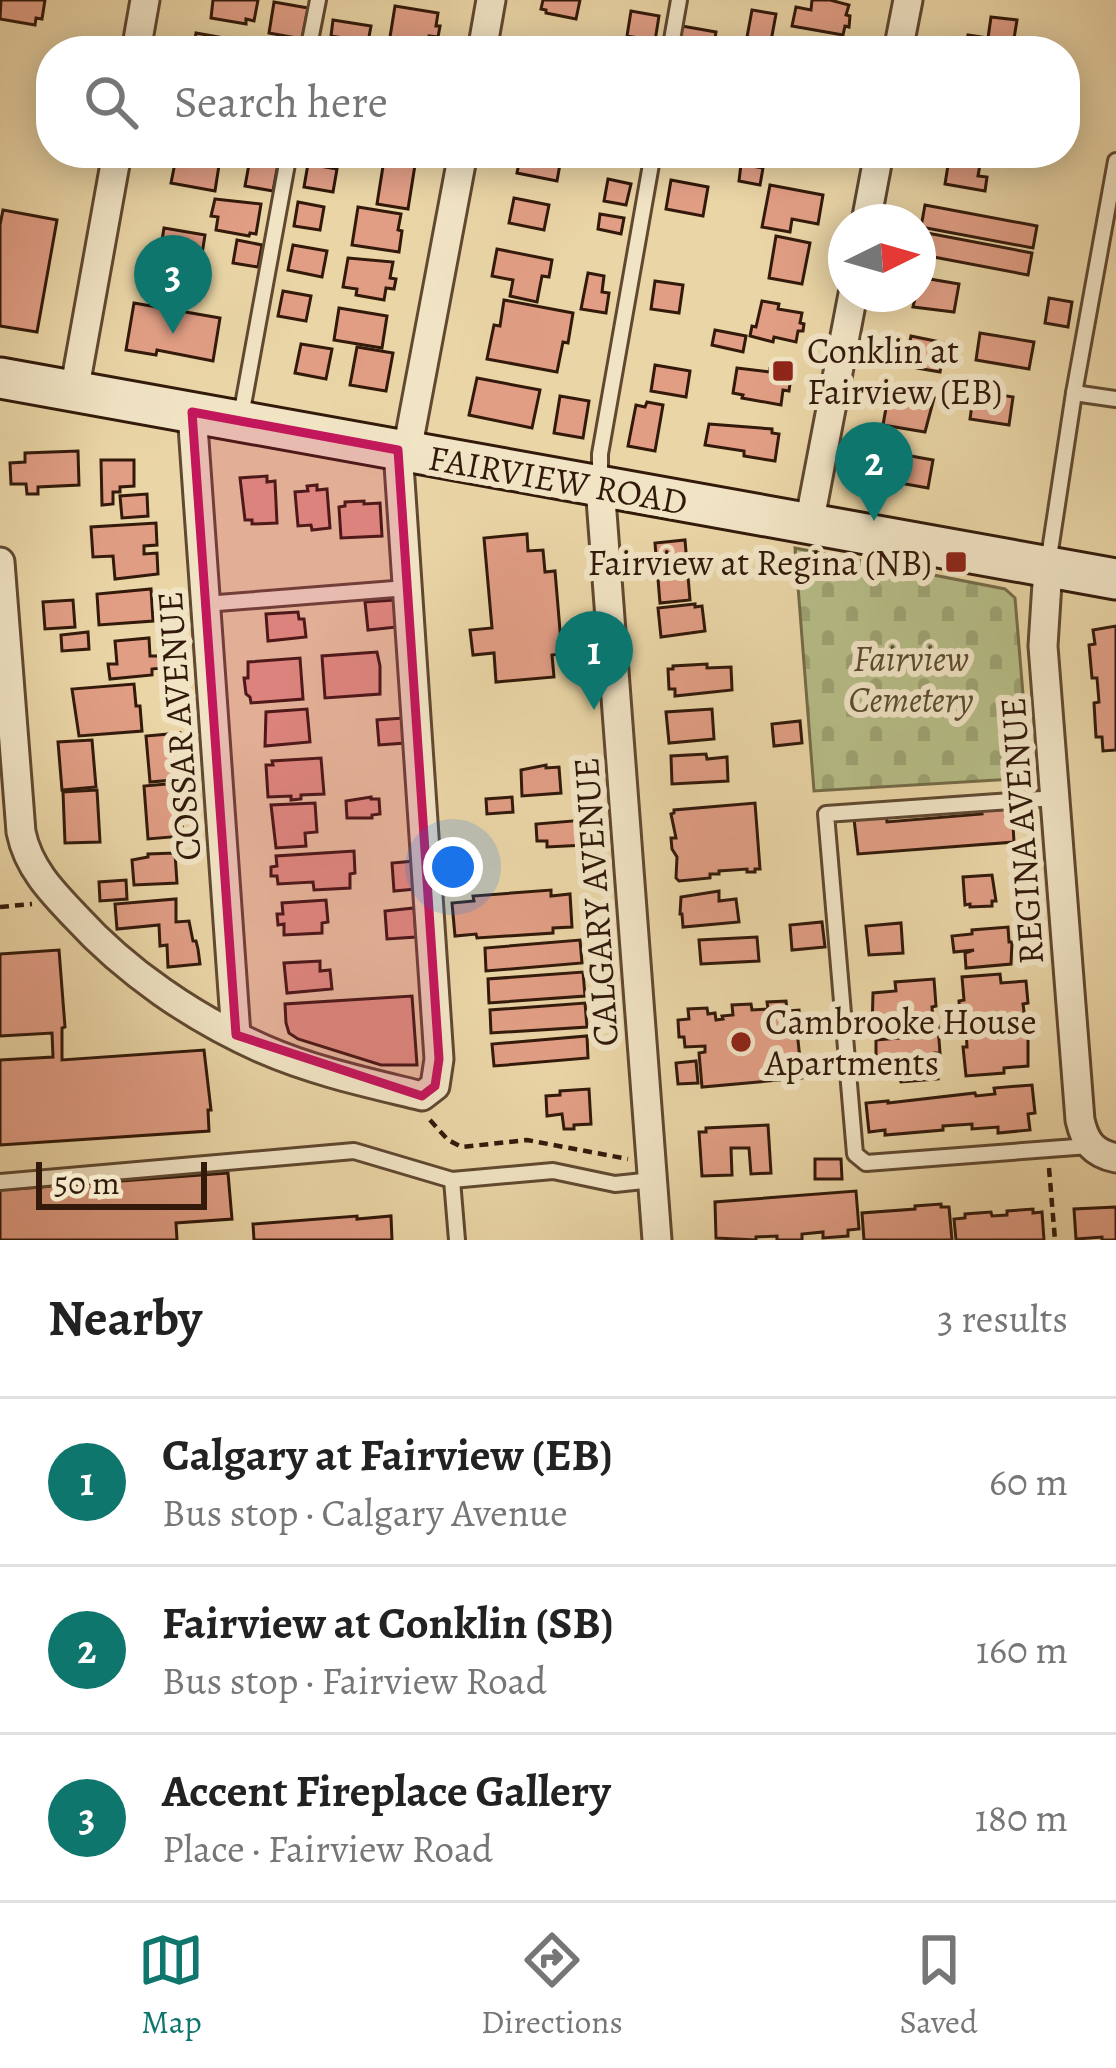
<!DOCTYPE html>
<meta charset="utf-8">
<style>
:root{--surface:#fff;--page:#f6f6f6;--text:#222;--muted:#767676;--line:#e0e0e0;--accent:#0f766e}
body{margin:0;font-family:Alegreya,serif;background:var(--page);color:var(--text)}
.compass{position:absolute;left:828px;top:204px;width:108px;height:108px;border-radius:50%;background:var(--surface);box-shadow:0 6px 30px #0003;rotate:85deg}
.scale{position:absolute;left:36px;bottom:30px;width:171px;box-sizing:border-box;padding-left:12px;border:6px solid #32190a;border-top:0;font-size:33px;line-height:42px;white-space:nowrap;color:#32190a;-webkit-text-stroke:9px #f1e4c5;paint-order:stroke}
.you{position:absolute;left:453px;top:867px;width:42px;height:42px;margin:-30px;border:9px solid #fff;border-radius:50%;background:#1a73e8;box-shadow:0 0 0 18px #1a73e833}
.badge{display:grid;place-items:center;width:78px;height:78px;border-radius:50%;background:var(--accent);color:#fff;font-size:39px;font-weight:700}
.pin{position:absolute;translate:-50% -99px;filter:drop-shadow(0 3px 6px #0008)}
.pin::after{content:'';position:absolute;top:63px;width:42px;height:36px;background:inherit;clip-path:polygon(0 0,100% 0,50% 100%)}
.list{margin:0;padding:0;list-style:none}
h2{display:flex;justify-content:space-between;align-items:center;height:156px;margin:0;padding:0 48px;font-size:51px}
h2 small{font-size:39px;font-weight:400;color:var(--muted)}
.list li{display:grid;grid-template-columns:78px 1fr auto;gap:36px;align-items:center;box-sizing:border-box;height:168px;padding:0 48px;border-top:3px solid var(--line)}
.list b{display:block;font-size:45px;white-space:nowrap}
.list p{margin:0;font-size:39px;white-space:nowrap;color:var(--muted)}
.list em{font-size:39px;font-style:normal;color:var(--muted)}
.icon{flex:none;width:66px;height:66px;fill:none;stroke:currentColor;stroke-width:2;stroke-linecap:round;stroke-linejoin:round}
.map{position:relative;flex:none;width:1116px;height:1240px;overflow:hidden}
.search{position:absolute;background:var(--surface);box-shadow:0 6px 30px #0003;left:36px;right:36px;top:36px;height:132px;display:flex;align-items:center;gap:30px;box-sizing:border-box;padding:0 42px;border-radius:48px;color:var(--muted);font-size:45px}
.sheet{height:660px;background:var(--surface)}
nav{display:flex;justify-content:space-around;align-items:center;box-sizing:border-box;height:168px;border-top:3px solid var(--line);background:var(--surface);font-size:33px;color:var(--muted)}
nav a{display:grid;justify-items:center;gap:6px}
nav .on{color:var(--accent)}
.map>svg:first-child{display:block}
.cemetery{fill:url(#cemetery-stones);stroke:#746b48;stroke-width:3}
.building{fill:#e19e85;stroke:#32190a;stroke-width:3}
.lines{fill:none;stroke-linecap:round;stroke-linejoin:round}
.lane-casing{stroke:#604831;stroke-width:20}
.street-casing{stroke:#604831;stroke-width:33}
.secondary-casing{stroke:#32190a;stroke-width:45}
.path{stroke:#32190a;stroke-width:4.5;stroke-dasharray:9 6;stroke-linecap:butt}
.lane{stroke:#f1e4c5;stroke-width:14}
.street{stroke:#f1e4c5;stroke-width:27}
.secondary{stroke:#f1e4c5;stroke-width:39}
.marked{fill:#c2185b;fill-opacity:0.2;stroke:#c2185b;stroke-width:9;stroke-linejoin:round}
.poi-dot{fill:#8f2418;stroke:#f1e4c5;stroke-width:4.5}
.labels{text-anchor:middle;stroke-width:12;stroke-linejoin:round;paint-order:stroke}
.poi-label{font-size:36px;fill:#32190a;stroke:#f1e4c5;text-anchor:start}
.street-label{font-size:36px;fill:#32190a;stroke:#f1e4c5}
.park-label{font-size:36px;font-style:italic;fill:#5a4a30;stroke:#f1e4c5}
</style>
<div class="map">
<svg width="1116" height="1240" viewBox="0 0 1116 1240">
<defs>
<pattern id="cemetery-stones" width="16" height="16" patternUnits="userSpaceOnUse" patternTransform="scale(3)"><rect width="16" height="16" fill="#b6bd87"/><path d="M2 7V4a2 2 0 0 1 4 0v3zM10 15v-3a2 2 0 0 1 4 0v3z" fill="#9da273"/></pattern>
</defs>
<rect width="100%" height="100%" fill="#ead5a6"/>
<filter id="stains"><feTurbulence type="fractalNoise" baseFrequency=".00167" numOctaves="4"/><feColorMatrix values="0 0 0 0 .2 0 0 0 0 .09 0 0 0 0 .02 0 0 0 .5 -.17"/></filter>
<radialGradient id="worn" r=".72"><stop offset=".6" stop-color="#630" stop-opacity="0"/><stop offset="1" stop-color="#630" stop-opacity=".3"/></radialGradient>
<!-- cemetery -->
<path class="cemetery" d="M795 548 1005 589 1015 598 1030 778 814 791Z"/>
<!-- building -->
<g class="building">
<path d="M1 0H45L42 19 36 18 35 25 0 19Z"/>
<path d="M213 0H258L254 21 246 19V24L211 18Z"/>
<path d="M543 0H580L576 19 546 13V10L541 9Z"/>
<path d="M812 0H830L849 5 846 15 850 16 849 27 845 26 843 35 792 26 796 7 811 10Z"/>
<path d="M274 2 308 8 302 39 269 33Z"/>
<path d="M395 6 438 13 436 26H440L438 37 429 36 427 47 390 37Z"/>
<path d="M752 10 776 14 771 41 747 37Z"/>
<path d="M631 11 659 16 655 41 627 36Z"/>
<path d="M991 17 1017 20 1012 51H962V48L966 49 968 35 988 38Z"/>
<path d="M333 20 371 26 368 42 331 36Z"/>
<path d="M682 26 716 32 713 51 679 45Z"/>
<path d="M196 33 241 41 239 51H193Z"/>
<path d="M181 153 220 159 215 191 171 183 175 163H179Z"/>
<path d="M521 153H562L557 181 517 173Z"/>
<path d="M950 153H982L978 176 987 177 985 191 945 184Z"/>
<path d="M250 159 278 164 273 191 245 186Z"/>
<path d="M384 160 415 165 408 209 377 204Z"/>
<path d="M308 164 337 169 333 192 304 187Z"/>
<path d="M741 164 763 168 760 185 739 181Z"/>
<path d="M608 179 631 184 626 205 604 201Z"/>
<path d="M671 180 708 187 703 216 666 209Z"/>
<path d="M770 185 823 195 818 224 792 219 790 232 762 227Z"/>
<path d="M514 198 549 205 544 230 509 223Z"/>
<path d="M215 199 261 204 256 234 250 233 249 236 216 230 218 217 211 216Z"/>
<path d="M298 202 324 207 320 230 294 226Z"/>
<path d="M925 205 1037 226 1033 248 921 227Z"/>
<path d="M358 207 401 214 398 230 402 231 399 252 352 245Z"/>
<path d="M3 210 57 220 37 332 0 326V225Z"/>
<path d="M600 214 624 218 621 234 598 229Z"/>
<path d="M164 228 205 235 200 267 191 266 190 270 158 265Z"/>
<path d="M922 232 1032 253 1028 275 918 254Z"/>
<path d="M776 236 810 243 802 284 769 278Z"/>
<path d="M237 240 262 245 258 267 233 263Z"/>
<path d="M293 245 327 251 322 277 288 270Z"/>
<path d="M497 249 552 260 549 277 542 276 537 302 510 296 513 280 492 276Z"/>
<path d="M348 258 393 262 390 278 396 279 394 289 386 288 384 300 356 295 357 289 343 287Z"/>
<path d="M588 273 604 276 602 292 609 293 606 313 581 309Z"/>
<path d="M918 277 959 284 954 312 913 307 916 294H918Z"/>
<path d="M655 281 683 285 679 313 651 309Z"/>
<path d="M283 291 311 296 306 321 278 316Z"/>
<path d="M1049 298 1072 302 1068 327 1045 323Z"/>
<path d="M504 300 573 313 568 343 563 342 557 372 487 359 494 325 500 326Z"/>
<path d="M762 301 779 304 778 309 802 313 800 323 804 324 803 331H798L796 342 774 337 773 342 750 336 752 326 756 327Z"/>
<path d="M134 303 220 318 213 361 157 350 156 355 126 350Z"/>
<path d="M339 308 387 316 382 348 334 340Z"/>
<path d="M715 330 746 336 743 352 712 345Z"/>
<path d="M980 333 1034 342 1029 369 976 360Z"/>
<path d="M911 336 945 343 940 372 905 366Z"/>
<path d="M301 344 332 349 326 379 295 373Z"/>
<path d="M357 347 393 353 386 391 350 385Z"/>
<path d="M655 365 690 371 686 397 651 391Z"/>
<path d="M737 368 770 372V369L791 376 789 391 783 390 781 405 742 398 743 395 733 393Z"/>
<path d="M477 378 540 390 532 428 469 415Z"/>
<path d="M889 391 934 398 925 432 883 425Z"/>
<path d="M974 391 1013 397 1009 425 970 419Z"/>
<path d="M560 396 589 401 583 438 554 433Z"/>
<path d="M647 402 663 405 655 451 628 446 636 405 645 407Z"/>
<path d="M709 424 772 429V433L779 434 775 461 744 456V451L705 445Z"/>
<path d="M78 451 79 485 38 487V494H27L26 484H11L10 463 25 462V453Z"/>
<path d="M883 451 933 460 928 488 883 480 884 472 879 471Z"/>
<path d="M101 460H134V486L120 487V492H113V504L102 505Z"/>
<path d="M267 476V482L275 481 277 523 252 524V520H245L240 478Z"/>
<path d="M317 485V490L327 489 330 528 312 530 311 525 298 526 295 492 308 491 307 486Z"/>
<path d="M147 494 148 516 122 518 120 496Z"/>
<path d="M364 501V504L380 503 382 536 341 538 339 507 345 506V502Z"/>
<path d="M156 523 157 545 144 546V554L157 553 158 574 115 579 113 556 93 557 91 527Z"/>
<path d="M527 534 528 551 543 550 545 572 555 571 562 654 552 655 554 677 496 682 494 653 473 655 470 630 492 628 484 538Z"/>
<path d="M685 540 690 600 660 603 655 543Z"/>
<path d="M151 589 153 621 99 625 97 594Z"/>
<path d="M73 600 75 627 45 629 43 602Z"/>
<path d="M395 600 397 627 368 630 365 602Z"/>
<path d="M695 604V607L702 606 705 631 661 637 658 608Z"/>
<path d="M298 612 299 619H304L306 637 268 641 266 614Z"/>
<path d="M1116 626V750L1103 751 1102 737H1096L1094 703 1099 702 1097 678H1092L1089 645 1095 644 1093 630Z"/>
<path d="M88 632 89 649 62 651 61 635Z"/>
<path d="M149 638 150 656H161L162 668 152 669V675L110 679 108 664H117L115 641Z"/>
<path d="M377 652 380 666V694L325 698 322 656Z"/>
<path d="M300 658 303 699 251 703 250 697 246 694 244 678H248V662Z"/>
<path d="M707 664V668L731 667 732 690 675 696V689H669L668 669H673V666Z"/>
<path d="M134 684 136 706H140L142 731 79 736 72 689Z"/>
<path d="M307 709 310 742 265 746 266 712Z"/>
<path d="M712 709 714 739 669 743 666 712Z"/>
<path d="M403 718 405 743 379 745 377 720Z"/>
<path d="M800 721 802 743 774 746 772 724Z"/>
<path d="M180 733 184 779 150 782 146 736Z"/>
<path d="M92 740 96 787 62 790 58 742Z"/>
<path d="M706 754 707 759 727 757 728 781 672 784 671 756Z"/>
<path d="M321 758 324 794 301 795V799L291 800V796L268 797 266 765H273L272 761Z"/>
<path d="M546 765V768L559 767 561 793 522 796 521 770Z"/>
<path d="M178 783 183 836 148 839 144 786Z"/>
<path d="M97 790 100 842 65 843 63 792Z"/>
<path d="M371 797V799H379L380 814 372 815V818H347L346 801Z"/>
<path d="M512 797 513 812 487 814 486 799Z"/>
<path d="M315 803 317 832 305 833 306 846 276 848 271 805Z"/>
<path d="M755 803 760 869H755V872H747V869L719 871V874H710V878L679 881 676 878 677 857 672 849 671 838H676L671 814 674 813V810Z"/>
<path d="M997 806V810L1012 809 1014 842 858 854 854 819 886 815 887 822 982 814 981 807Z"/>
<path d="M584 820 585 845 547 847V841H537L536 824Z"/>
<path d="M354 851 355 873 350 874V888L314 890 313 882 278 884 277 876H271V867L277 866 276 856Z"/>
<path d="M175 853 177 883 134 885 132 860 148 857V854Z"/>
<path d="M415 861 417 889 394 891 392 863Z"/>
<path d="M992 875 996 901H992V906L970 907V904L965 905 963 877Z"/>
<path d="M126 880 127 899 100 901 99 882Z"/>
<path d="M551 890V896L570 894 572 927 553 928V933L477 938 476 934 455 936 452 903 474 901 473 896Z"/>
<path d="M719 891V901L736 899 739 922 683 927 682 914H680L681 897Z"/>
<path d="M176 899V922L189 921 193 941H196L198 949 200 964 168 967 167 945 160 946 159 925 117 929 115 904Z"/>
<path d="M326 900 328 922 322 923V933L284 935V924L278 925 277 914H283L282 903Z"/>
<path d="M414 908 416 937 387 939 385 911Z"/>
<path d="M822 922 825 947 792 950 790 925Z"/>
<path d="M901 923 903 953 869 955 866 926Z"/>
<path d="M1008 927 1009 942H1012L1011 964 966 968 965 953 974 950 954 952 952 936 972 934V930Z"/>
<path d="M757 937 759 961 701 964 699 940Z"/>
<path d="M580 940 582 963 486 971 485 948Z"/>
<path d="M59 950 65 1027 62 1028V1060L204 1050 211 1110H208L209 1131 0 1145V1060L53 1057 52 1033 0 1036V954Z"/>
<path d="M320 961V971L330 970 332 989 287 993 284 963Z"/>
<path d="M583 972 585 996 489 1003 488 979Z"/>
<path d="M1000 974 1001 983 1026 981 1028 1003 1023 1004 1025 1019 1003 1021 1004 1029 1028 1027V1066L1004 1068V1073L966 1076 963 1047H967L966 1028H961L959 1001 964 1000 962 977Z"/>
<path d="M934 979 936 1006 932 1007 933 1027 938 1026 940 1053H935L938 1079 901 1082 899 1076 876 1078V1040L900 1038 895 1030 872 1032 873 993 896 991 895 982Z"/>
<path d="M412 996 417 1065H381L298 1039 289 1033 286 1023 285 1004Z"/>
<path d="M786 1001 787 1011 799 1010 800 1030 797 1031 802 1078 702 1087 699 1053 705 1052V1046L685 1047 684 1037H679L678 1020 689 1019 688 1009 707 1008 708 1014 715 1013 716 1020 723 1019 722 1016 733 1015 732 1005 751 1004 752 1010 768 1009 767 1002Z"/>
<path d="M585 1003 587 1027 491 1033 490 1010Z"/>
<path d="M587 1036 588 1058 494 1066 492 1044Z"/>
<path d="M696 1061 698 1083 678 1084 676 1063Z"/>
<path d="M1032 1085 1035 1113 1028 1114 1030 1130 998 1133V1127L972 1129V1124L943 1126V1130L885 1135V1130L869 1132 866 1103 888 1101V1103L975 1093 976 1096 995 1094 994 1088Z"/>
<path d="M589 1089 591 1124 574 1125V1129H564L562 1114 547 1116 546 1096 560 1095V1091Z"/>
<path d="M768 1125 771 1173 751 1174 749 1148H731L732 1175 702 1176 699 1132H706V1128Z"/>
<path d="M815 1159H841L842 1179H815Z"/>
<path d="M228 1173 232 1219 176 1223 177 1240H0V1190Z"/>
<path d="M856 1191 859 1229 848 1230V1236L823 1238V1232L802 1234V1240H777V1236L756 1237V1240L716 1238 715 1202Z"/>
<path d="M941 1204V1207H949L952 1240H864L862 1213 915 1209V1206Z"/>
<path d="M1116 1207V1240H1102V1237L1076 1239 1074 1209Z"/>
<path d="M1033 1209V1213L1042 1212 1044 1240H956L954 1219 965 1218V1214L991 1212 992 1216 1007 1215V1211Z"/>
<path d="M357 1216V1219L391 1216 392 1240H254L253 1224Z"/>
</g>
<g class="lines">
<defs>
<g id="lane">
<path d="M308 51 318 0"/>
<path d="M670 51 679 0"/>
<path d="M1074 393 1116 399"/>
<path d="M241 416 289 153"/>
<path d="M600 481V454L653 153"/>
<path d="M1048 564 1074 393 1116 161"/>
<path d="M205 604 407 588"/>
<path d="M1055 798 826 814 855 1154 866 1163 1089 1146"/>
<path d="M452 1180 457 1240"/>
<path d="M0 1182 354 1151 452 1180 553 1171 615 1184 653 1180"/>
</g>
<g id="street">
<path d="M136 51 145 0"/>
<path d="M482 51 491 0"/>
<path d="M898 51 908 0"/>
<path d="M866 222 879 153"/>
<path d="M74 392 117 153"/>
<path d="M192 412 236 1035"/>
<path d="M407 451 463 153"/>
<path d="M600 486 657 1240"/>
<path d="M809 524 853 294"/>
<path d="M0 562 21 832C28 867 51 891 75 916 126 972 193 1018 263 1049 313 1071 369 1083 422 1096L435 1086 439 1059 398 450"/>
<path d="M1048 567 1043 646 1080 1120C1085 1142 1093 1153 1116 1158"/>
</g>
<path id="secondary" d="M0 378 1116 579"/>
</defs>
<!-- lane casing -->
<use href="#lane" class="lane-casing"/>
<!-- street casing -->
<use href="#street" class="street-casing"/>
<!-- secondary casing -->
<use href="#secondary" class="secondary-casing"/>
<!-- path -->
<g class="path">
<path d="M0 907 32 904"/>
<path d="M430 1120 448 1140 462 1147 527 1140 628 1159"/>
<path d="M1049 1168 1055 1240"/>
</g>
<!-- lane -->
<use href="#lane" class="lane"/>
<!-- street -->
<use href="#street" class="street"/>
<!-- secondary -->
<use href="#secondary" class="secondary"/>
</g>
<!-- marked area -->
<path class="marked" d="M192 412 398 450 439 1059 435 1086 422 1096 236 1035Z"/>
<!-- markers -->
<g class="poi-dot">
<rect x="771" y="359" width="24" height="24" rx="6"/>
<rect x="944" y="550" width="24" height="24" rx="6"/>
<circle cx="741" cy="1042" r="12"/>
</g>
<g class="labels">
<!-- poi labels -->
<g class="poi-label">
<text x="807" y="363">Conklin at<tspan x="807" dy="41">Fairview (EB)</tspan></text>
<text x="932" y="575" text-anchor="end">Fairview at Regina (NB)</text>
<text x="765" y="1034">Cambrooke House<tspan x="765" dy="41">Apartments</tspan></text>
</g>
<!-- street labels -->
<g class="street-label">
<text transform="translate(558 479) rotate(10)" y="13">FAIRVIEW ROAD</text>
<text transform="translate(178 726) rotate(-94)" y="13">COSSAR AVENUE</text>
<text transform="translate(1021 831) rotate(-94)" y="13">REGINA AVENUE</text>
<text transform="translate(595 902) rotate(-94)" y="13">CALGARY AVENUE</text>
</g>
<!-- park labels -->
<g class="park-label">
<text x="911" y="671">Fairview<tspan x="911" dy="41">Cemetery</tspan></text>
</g>
</g>
<rect width="100%" height="100%" filter="url(#stains)"/>
<rect width="100%" height="100%" fill="url(#worn)"/>
</svg>
<svg class="compass" viewBox="-18 -18 36 36"><path d="M0-13l5 13h-10z" fill="#e53935"/><path d="M0 13l5-13h-10z" fill="#767676"/></svg>
<div class="scale">50 m</div>
<div class="you"></div>
<div class="pin badge" style="left:594px;top:710px">1</div>
<div class="pin badge" style="left:874px;top:521px">2</div>
<div class="pin badge" style="left:173px;top:334px">3</div>
<div class="search"><svg class="icon" aria-label="search" viewBox="0 0 24 24"><circle cx="10" cy="10" r="6"/><path d="M15 15l6 6"/></svg>Search here</div>
</div>
<section class="sheet">
<h2>Nearby<small>3 results</small></h2>
<ul class="list">
<li><span class="badge">1</span><div><b>Calgary at Fairview (EB)</b><p>Bus stop · Calgary Avenue</p></div><em>60 m</em></li>
<li><span class="badge">2</span><div><b>Fairview at Conklin (SB)</b><p>Bus stop · Fairview Road</p></div><em>160 m</em></li>
<li><span class="badge">3</span><div><b>Accent Fireplace Gallery</b><p>Place · Fairview Road</p></div><em>180 m</em></li>
</ul>
</section>
<nav>
<a class="on"><svg class="icon" aria-label="map" viewBox="0 0 24 24"><path d="M3 6l6-2 6 2 6-2v14l-6 2-6-2-6 2zM9 4v14M15 6v14"/></svg>Map</a>
<a><svg class="icon" aria-label="directions" viewBox="0 0 24 24"><path d="M12 3l9 9-9 9-9-9zM9 14v-3h6M13 9l2 2-2 2"/></svg>Directions</a>
<a><svg class="icon" aria-label="saved" viewBox="0 0 24 24"><path d="M7 4h10v16l-5-4-5 4z"/></svg>Saved</a>
</nav>
